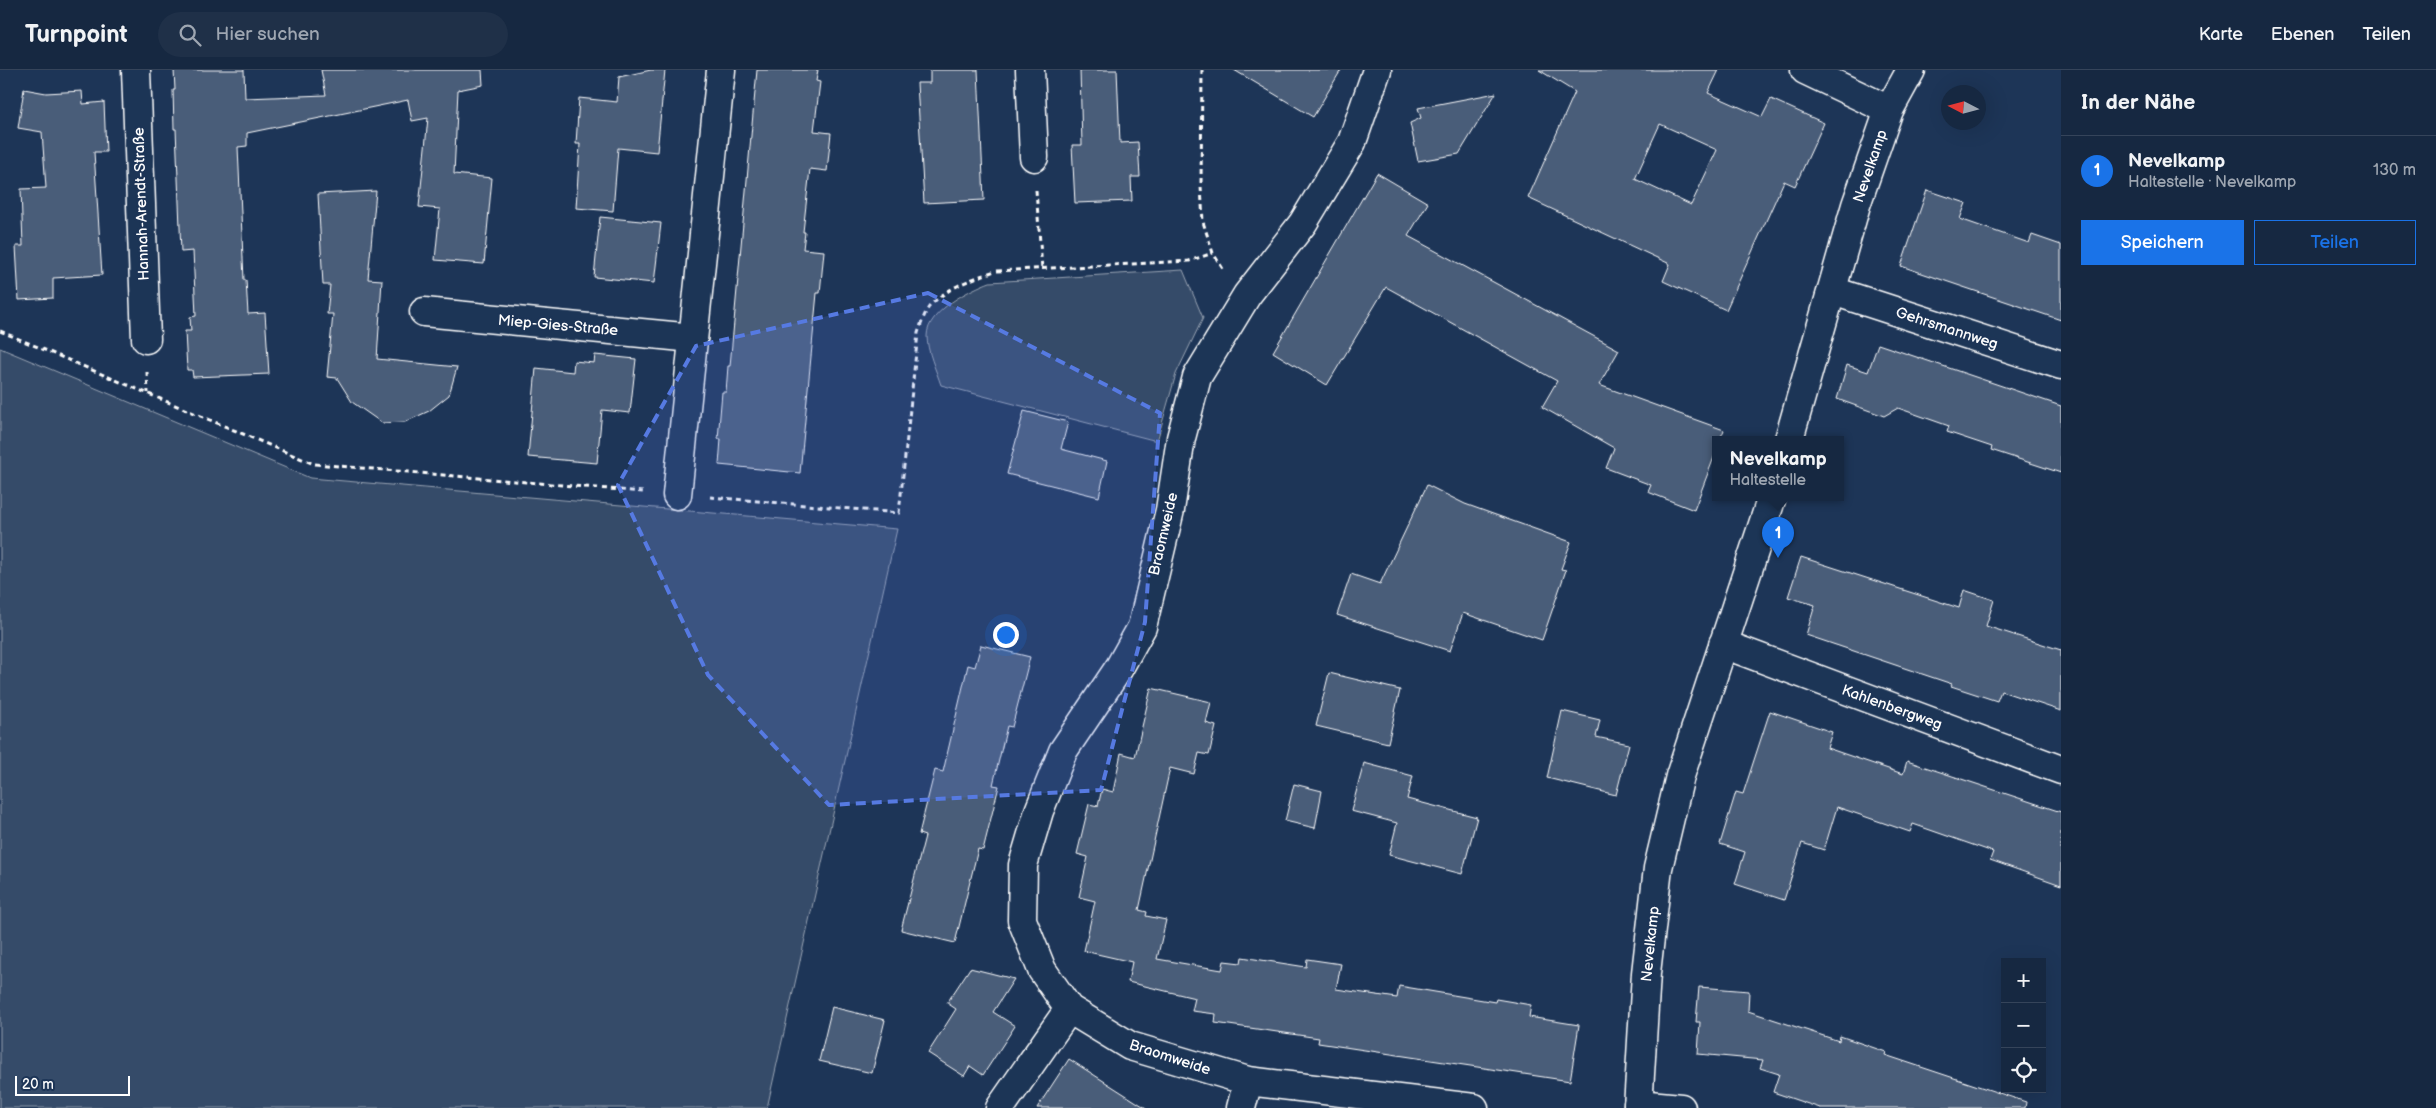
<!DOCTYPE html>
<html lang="de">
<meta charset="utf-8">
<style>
:root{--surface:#162841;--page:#1f3048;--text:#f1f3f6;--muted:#9ea6b1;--line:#35445a;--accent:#1a73e8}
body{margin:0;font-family:"Balsamiq Sans",sans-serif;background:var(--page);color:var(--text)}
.controls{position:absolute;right:15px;bottom:15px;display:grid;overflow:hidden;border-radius:0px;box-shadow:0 5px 20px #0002}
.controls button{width:45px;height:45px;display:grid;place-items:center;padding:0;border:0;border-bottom:1px solid var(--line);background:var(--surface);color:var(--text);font:25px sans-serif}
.compass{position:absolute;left:1941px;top:15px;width:45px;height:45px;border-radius:50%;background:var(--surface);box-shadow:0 5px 20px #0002;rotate:276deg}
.scale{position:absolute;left:15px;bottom:12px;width:115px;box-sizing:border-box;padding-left:5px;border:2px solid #fff;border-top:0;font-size:14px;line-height:18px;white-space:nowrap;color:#fff;-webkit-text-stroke:4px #1d3557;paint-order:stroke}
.you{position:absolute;left:1005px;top:564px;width:18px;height:18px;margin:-12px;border:4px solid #fff;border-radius:50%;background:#1a73e8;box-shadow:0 0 0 8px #1a73e833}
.badge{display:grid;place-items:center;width:32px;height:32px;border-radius:50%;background:var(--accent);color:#fff;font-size:16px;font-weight:700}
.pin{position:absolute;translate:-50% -41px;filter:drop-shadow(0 1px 2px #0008)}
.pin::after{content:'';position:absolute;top:26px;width:18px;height:15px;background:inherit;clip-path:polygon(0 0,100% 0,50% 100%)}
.popup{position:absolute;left:1712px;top:366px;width:132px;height:65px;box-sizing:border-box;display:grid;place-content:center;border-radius:0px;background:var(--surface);filter:drop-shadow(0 1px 4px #0005);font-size:16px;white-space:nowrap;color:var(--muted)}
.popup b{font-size:19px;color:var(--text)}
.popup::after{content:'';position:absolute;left:50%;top:100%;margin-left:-10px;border:10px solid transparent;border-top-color:var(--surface)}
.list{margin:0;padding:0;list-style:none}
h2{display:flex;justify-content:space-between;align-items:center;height:65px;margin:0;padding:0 20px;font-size:21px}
h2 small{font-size:16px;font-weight:400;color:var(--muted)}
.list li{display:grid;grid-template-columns:32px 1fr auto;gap:15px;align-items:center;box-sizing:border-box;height:70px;padding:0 20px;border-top:1px solid var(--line)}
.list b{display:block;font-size:19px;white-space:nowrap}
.list p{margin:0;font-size:16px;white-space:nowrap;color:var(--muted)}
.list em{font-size:16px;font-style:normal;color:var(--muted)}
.actions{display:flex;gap:10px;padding:15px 20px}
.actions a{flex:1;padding:11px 0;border:1px solid var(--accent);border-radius:0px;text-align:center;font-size:18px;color:var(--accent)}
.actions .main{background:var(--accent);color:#fff}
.icon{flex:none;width:28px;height:28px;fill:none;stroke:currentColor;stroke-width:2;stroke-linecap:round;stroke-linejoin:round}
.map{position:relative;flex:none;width:2061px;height:1038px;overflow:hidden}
header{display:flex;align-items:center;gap:30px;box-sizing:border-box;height:70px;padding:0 25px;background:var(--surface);border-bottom:1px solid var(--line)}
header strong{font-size:24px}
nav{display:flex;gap:28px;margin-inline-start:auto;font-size:18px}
.search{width:350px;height:45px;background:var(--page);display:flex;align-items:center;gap:12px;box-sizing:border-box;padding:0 18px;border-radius:28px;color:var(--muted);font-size:19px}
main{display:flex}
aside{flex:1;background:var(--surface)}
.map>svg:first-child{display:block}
.green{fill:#364b69;stroke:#9aa5b4}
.building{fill:#4a5d79;stroke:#fff;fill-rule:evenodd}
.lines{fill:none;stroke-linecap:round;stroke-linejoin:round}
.minor-casing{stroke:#fff;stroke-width:31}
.path{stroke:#fff;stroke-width:3;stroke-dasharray:5 4;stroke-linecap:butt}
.minor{stroke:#1d3557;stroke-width:28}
.marked{fill:#567ae2;fill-opacity:0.2;stroke:#567ae2;stroke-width:4;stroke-dasharray:10 6;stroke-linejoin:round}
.labels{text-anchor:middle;stroke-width:4;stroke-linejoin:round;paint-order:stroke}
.street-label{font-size:15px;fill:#fff;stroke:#1d3557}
</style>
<header>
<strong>Turnpoint</strong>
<div class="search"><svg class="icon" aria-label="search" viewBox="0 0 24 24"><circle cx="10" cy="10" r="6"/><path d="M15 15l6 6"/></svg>Hier suchen</div>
<nav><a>Karte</a><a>Ebenen</a><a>Teilen</a></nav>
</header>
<main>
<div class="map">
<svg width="2061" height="1038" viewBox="0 0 2061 1038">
<rect width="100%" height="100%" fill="#1d3557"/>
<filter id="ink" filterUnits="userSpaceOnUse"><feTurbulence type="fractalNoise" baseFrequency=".02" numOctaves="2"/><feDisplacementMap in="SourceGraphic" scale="10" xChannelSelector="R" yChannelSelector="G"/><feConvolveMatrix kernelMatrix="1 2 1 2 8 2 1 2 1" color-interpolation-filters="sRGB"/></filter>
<g filter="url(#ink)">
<!-- green -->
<g class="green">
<path d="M1183 200 1203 248 1176 304 1157 371 941 315C936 300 927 281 927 266 927 241 971 219 990 212Z"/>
<path d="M0 278 310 408 897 459 767 1038H0Z"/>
</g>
<!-- building -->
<g class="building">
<path d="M174 0H244L245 28 326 25 321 0H482L483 15 458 20 454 104 492 108 484 194 435 190 440 139 419 137 428 48 412 51 408 30 247 63V76L238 77 244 210H246L248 244 265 243 269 304 193 307 192 300H187L185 261H191L190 247 196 246 193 181 181 182 176 59H174L173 20H175Z"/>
<path d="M651 0H665L657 82 618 78 613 141 576 138 580 74H576L579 28 617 32 619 7Z"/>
<path d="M757 0H818L816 11 820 12 814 61 831 63 827 101 810 99 803 162H805L803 179 824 181 820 223H817L800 403 719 395 721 369H718L722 322H726L728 296H730Z"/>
<path d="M930 0H978L984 130 924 133 917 13H930Z"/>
<path d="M1080 0H1117L1120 73 1138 72 1140 107H1131L1132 131 1075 133 1072 75H1082Z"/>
<path d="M1234 0H1341L1313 47Z"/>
<path d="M1539 0H1719L1708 23 1762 47 1771 29 1824 53 1795 116 1784 111 1726 240 1663 211 1670 194 1528 128 1575 22ZM1660 54 1717 80 1691 135 1635 109Z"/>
<path d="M24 19 46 23 82 21 83 34 104 32 106 82H94L102 205 53 208V228L19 230 16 176H23L21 119 46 118 42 62 18 58Z"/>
<path d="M1496 23 1459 84 1418 91 1410 53 1421 48 1418 38Z"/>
<path d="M1377 103 1428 133 1408 166 1619 280 1599 315 1724 360 1720 369H1716V382L1694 440 1648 422 1651 415 1606 398 1614 378 1542 337 1557 311 1386 217 1327 315 1273 282Z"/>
<path d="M1927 120 1966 133 1960 149 2029 173 2032 165 2061 175V250L1901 196Z"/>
<path d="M376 121 368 209 382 210 377 289 457 297 449 325 429 341 405 352 382 353 352 332 337 308 327 307 333 244H327L330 215H323L318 124Z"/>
<path d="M600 147 661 153 654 213 594 207Z"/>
<path d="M1878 274 2061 336V403L1991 380 1992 377 1947 362 1949 356 1898 338 1884 346 1837 329 1847 295 1868 302Z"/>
<path d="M595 285 636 289 630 343 602 340 597 393 528 387 536 298 573 302 574 291 594 293Z"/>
<path d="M1024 341 1068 352 1061 379 1107 391 1099 427 1007 404Z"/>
<path d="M1427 415 1465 434 1571 472 1561 499 1566 500 1542 570 1463 543 1450 581 1337 545 1351 504 1380 514Z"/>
<path d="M1801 487 1959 538 1964 520 1994 530 1986 556 2061 580V641L2001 621 1997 631 1951 616 1952 614 1806 565 1815 535 1788 527Z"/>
<path d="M981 575 1030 587 1012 657 1007 656 993 715 999 716 983 780 978 779 955 873 901 860 925 766 919 764 935 700 943 702 968 595 975 597Z"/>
<path d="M1329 603 1400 620 1388 673 1316 656Z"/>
<path d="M1151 618 1211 632 1206 653 1216 656 1209 685 1199 683 1194 704 1170 698 1139 840 1147 842 1146 846 1166 850 1157 889 1222 900 1224 891 1241 893 1242 887 1306 897 1307 889 1341 894 1336 919 1397 928 1399 916 1495 932 1496 929 1531 935 1529 947 1579 955 1570 1011 1318 973 1319 968 1215 953 1216 944 1192 941 1195 928 1128 912 1132 892 1084 881 1095 831 1079 827 1088 787 1077 784 1089 734 1098 736 1102 719 1113 722 1121 683 1135 687Z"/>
<path d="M1562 641 1600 650 1596 667 1629 674 1616 725 1547 708Z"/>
<path d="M1770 641 1832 662 1827 678 1903 704 1907 691 2061 742V815L1990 790 1993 782 1913 754 1910 762 1837 737 1824 780 1802 773 1784 830 1735 814 1745 782 1720 774 1736 722 1743 724Z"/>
<path d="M1364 693 1413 706 1407 729 1477 747 1462 804 1389 785 1397 753 1351 741Z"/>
<path d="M1294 714 1322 721 1315 758 1285 751Z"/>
<path d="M970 898 1014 909 993 942 1015 956 983 1005 970 996 964 1006 928 983 956 939 947 933Z"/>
<path d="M1699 917 1749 921 1748 941 1839 971 1840 966 1886 982 1885 985 2026 1032 2025 1038H1820L1773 1022 1779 1004 1760 998 1763 990 1698 984 1700 952H1696Z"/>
<path d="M832 937 885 950 872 1003 819 991Z"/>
<path d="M1069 989 1146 1038H1037Z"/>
</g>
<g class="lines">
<defs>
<g id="minor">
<path d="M136 0 146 269"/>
<path d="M1030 0 1034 87"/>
<path d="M1377 0 1352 72 1303 153 1247 225 1197 307 1181 368 1170 440 1142 557 1119 598 1063 681 1039 741 1023 795 1022 850 1042 900 1069 939 1130 976 1248 1011 1474 1038"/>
<path d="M1805 0 1889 40"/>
<path d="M1833 221 2061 295"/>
<path d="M424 242 693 268"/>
<path d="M1789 369 1856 135 1889 40 1911 0"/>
<path d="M677 425 721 0"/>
<path d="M1723 574 2061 700"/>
<path d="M1638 1034 1681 1038"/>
<path d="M1000 1038 1069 939"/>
<path d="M1241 1038 1248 1011"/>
<path d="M1638 1038 1646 903 1658 798 1680 706 1772 427"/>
</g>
</defs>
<!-- minor casing -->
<use href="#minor" class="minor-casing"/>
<!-- path -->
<g class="path">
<path d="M1202 0 1201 116 1203 152 1213 183 1223 199"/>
<path d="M1036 120 1042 199"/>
<path d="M0 261 314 394 644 422"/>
<path d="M147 302 148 323"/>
<path d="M710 427 899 443 918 263C921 255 924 244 929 237 946 218 971 209 995 201L1189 191 1213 183"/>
</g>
<!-- minor -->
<use href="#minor" class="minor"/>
</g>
</g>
<!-- marked area -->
<path class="marked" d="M928 223 1160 343 1145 552 1101 720 829 735 708 605 618 415 696 276Z"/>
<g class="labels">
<!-- street labels -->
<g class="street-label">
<text transform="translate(1870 96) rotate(-71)" y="5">Nevelkamp</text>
<text transform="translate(141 134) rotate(-92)" y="5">Hannah-Arendt-Straße</text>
<text transform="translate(558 255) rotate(5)" y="5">Miep-Gies-Straße</text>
<text transform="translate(1947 258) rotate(18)" y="5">Gehrsmannweg</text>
<text transform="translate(1163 464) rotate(-77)" y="5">Braomweide</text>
<text transform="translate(1892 637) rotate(20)" y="5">Kahlenbergweg</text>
<text transform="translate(1650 874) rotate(-84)" y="5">Nevelkamp</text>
<text transform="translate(1170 987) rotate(18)" y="5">Braomweide</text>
</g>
</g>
</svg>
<div class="controls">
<button>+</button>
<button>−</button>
<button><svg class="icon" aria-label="locate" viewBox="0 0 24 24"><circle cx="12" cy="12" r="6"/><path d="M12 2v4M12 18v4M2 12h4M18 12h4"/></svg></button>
</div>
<svg class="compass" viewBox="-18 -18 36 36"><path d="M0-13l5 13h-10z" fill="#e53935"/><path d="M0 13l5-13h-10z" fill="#9ea6b1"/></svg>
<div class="scale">20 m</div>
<div class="you"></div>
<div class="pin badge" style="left:1778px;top:488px">1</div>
<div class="popup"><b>Nevelkamp</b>Haltestelle</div>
</div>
<aside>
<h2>In der Nähe<small></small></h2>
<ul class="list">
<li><span class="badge">1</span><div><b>Nevelkamp</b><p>Haltestelle · Nevelkamp</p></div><em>130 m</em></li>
</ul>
<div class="actions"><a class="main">Speichern</a><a>Teilen</a></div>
</aside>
</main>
